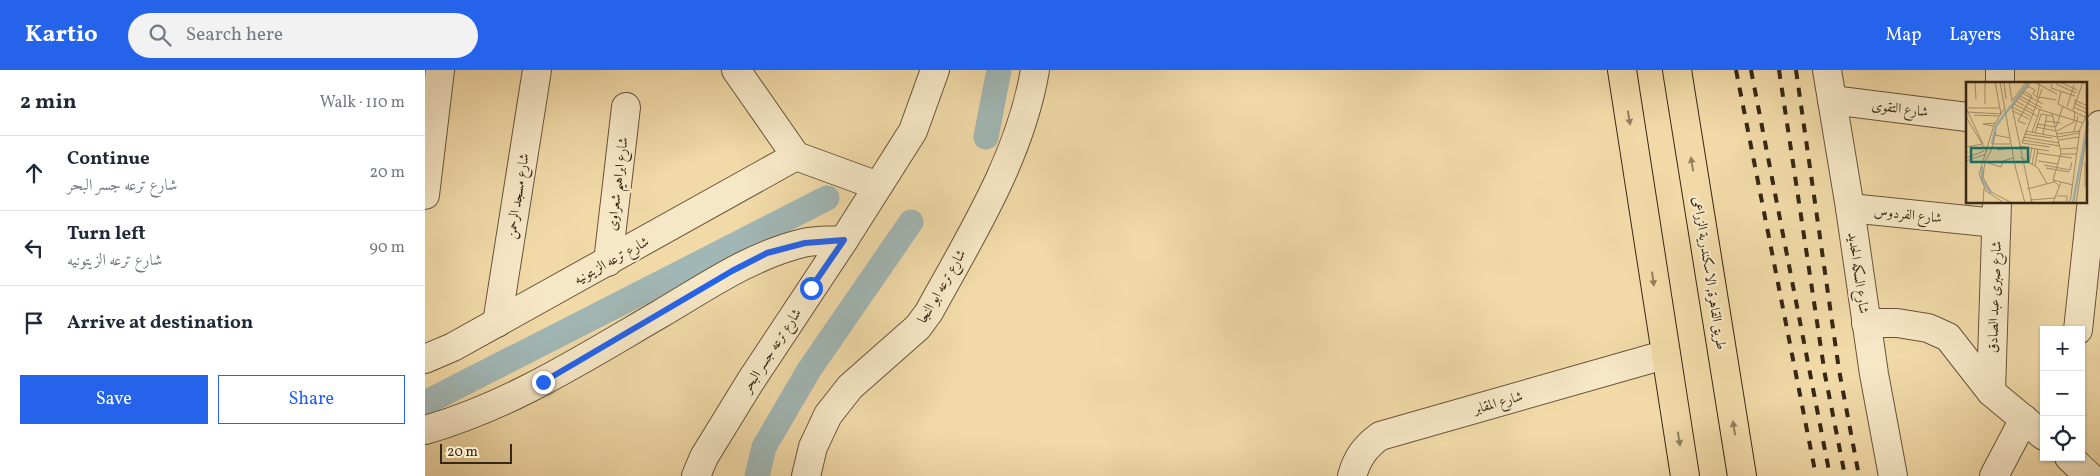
<!DOCTYPE html>
<meta charset="utf-8">
<style>
:root{--surface:#fff;--page:#f2f2f3;--text:#1f2937;--muted:#747a83;--line:#e0e1e3;--accent:#2563eb}
body{margin:0;font-family:Vollkorn,Amiri,serif;background:var(--page);color:var(--text)}
.controls{position:absolute;right:15px;bottom:15px;display:grid;overflow:hidden;border-radius:0px;box-shadow:0 1px 4px #0004}
.controls button{width:45px;height:45px;display:grid;place-items:center;padding:0;border:0;border-bottom:1px solid var(--line);background:var(--surface);color:var(--text);font:25px sans-serif}
.scale{position:absolute;left:15px;bottom:12px;width:72px;box-sizing:border-box;padding-left:5px;border:2px solid #372715;border-top:0;font-size:14px;line-height:18px;white-space:nowrap;color:#372715;-webkit-text-stroke:4px #f6e7c6;paint-order:stroke}
.stop{position:absolute;width:15px;height:15px;margin:-11px;border:4px solid #2563eb;border-radius:50%;background:#fff}
.stop.end{background:#2563eb;border-color:#fff;box-shadow:0 1px 5px #0008}
.list{margin:0;padding:0;list-style:none}
h2{display:flex;justify-content:space-between;align-items:center;height:65px;margin:0;padding:0 20px;font-size:21px}
h2 small{font-size:16px;font-weight:400;color:var(--muted)}
.list li{display:grid;grid-template-columns:32px 1fr auto;gap:15px;align-items:center;box-sizing:border-box;height:75px;padding:0 20px;border-top:1px solid var(--line)}
.list b{display:block;font-size:19px;white-space:nowrap}
.list p{margin:0;font-size:16px;white-space:nowrap;color:var(--muted)}
.list em{font-size:16px;font-style:normal;color:var(--muted)}
.actions{display:flex;gap:10px;padding:15px 20px}
.actions a{flex:1;padding:11px 0;border:1px solid var(--accent);border-radius:0px;text-align:center;font-size:18px;color:var(--accent)}
.actions .main{background:var(--accent);color:#fff}
.icon{flex:none;width:28px;height:28px;fill:none;stroke:currentColor;stroke-width:2;stroke-linecap:round;stroke-linejoin:round}
.map{position:relative;flex:none;width:1675px;height:406px;overflow:hidden}
header{display:flex;align-items:center;gap:30px;box-sizing:border-box;height:70px;padding:0 25px;background:var(--accent);color:#fff}
header strong{font-size:24px}
nav{display:flex;gap:28px;margin-inline-start:auto;font-size:18px}
.search{width:350px;height:45px;background:var(--page);display:flex;align-items:center;gap:12px;box-sizing:border-box;padding:0 18px;border-radius:28px;color:var(--muted);font-size:19px}
main{display:flex}
aside{flex:1;background:var(--surface)}
.map>svg:first-child{display:block}
.lines{fill:none;stroke-linecap:round;stroke-linejoin:round}
.canal{stroke:#a1b7b5;stroke-width:25}
.minor-casing{stroke:#66543a;stroke-width:30}
.highway-casing{stroke:#372715;stroke-width:30}
.minor{stroke:#f6e7c6;stroke-width:28}
.highway{stroke:#f1daa8;stroke-width:28}
.rail{stroke:#372715;stroke-width:4;stroke-dasharray:9 9;stroke-linecap:butt}
.oneway{fill:#94805e}
.route{stroke:#2563eb;stroke-width:6}
.labels{text-anchor:middle;stroke-width:4.5;stroke-linejoin:round;paint-order:stroke}
.street-label{font-size:14px;fill:#372715;stroke:#f6e7c6}
.inset-river{fill:none;stroke:#a1b7b5;stroke-width:2.5}
.inset-road{fill:none;stroke:#a7926d;stroke-width:1}
.view{fill:#0f766e;fill-opacity:0.15;stroke:#0f766e;stroke-width:2.5}
.inset-edge{fill:none;stroke:#372715;stroke-width:2.5}
</style>
<header>
<strong>Kartio</strong>
<div class="search"><svg class="icon" aria-label="search" viewBox="0 0 24 24"><circle cx="10" cy="10" r="6"/><path d="M15 15l6 6"/></svg>Search here</div>
<nav><a>Map</a><a>Layers</a><a>Share</a></nav>
</header>
<main>
<aside>
<h2>2 min<small>Walk · 110 m</small></h2>
<ul class="list">
<li><svg class="icon" aria-label="ahead" viewBox="0 0 24 24"><path d="M12 20V5M6 11l6-6 6 6"/></svg><div><b>Continue</b><p>شارع ترعه جسر البحر</p></div><em>20 m</em></li>
<li><svg class="icon" aria-label="left" viewBox="0 0 24 24"><path d="M17 20v-9H6M10 6l-5 5 5 5"/></svg><div><b>Turn left</b><p>شارع ترعه الزيتونيه</p></div><em>90 m</em></li>
<li><svg class="icon" aria-label="arrive" viewBox="0 0 24 24"><path d="M6 21V4h12l-3 4 3 4H6"/></svg><div><b>Arrive at destination</b></div></li>
</ul>
<div class="actions"><a class="main">Save</a><a>Share</a></div>
</aside>
<div class="map">
<svg width="1675" height="406" viewBox="0 0 1675 406">
<rect width="100%" height="100%" fill="#f1daa8"/>
<filter id="stains"><feTurbulence type="fractalNoise" baseFrequency=".004" numOctaves="4"/><feColorMatrix values="0 0 0 0 .2 0 0 0 0 .09 0 0 0 0 .02 0 0 0 .5 -.17"/></filter>
<radialGradient id="worn" r=".72"><stop offset=".6" stop-color="#630" stop-opacity="0"/><stop offset="1" stop-color="#630" stop-opacity=".3"/></radialGradient>
<g class="lines">
<!-- canal -->
<g class="canal">
<path d="M561 67 574 0"/>
<path d="M0 333 402 128"/>
<path d="M332 406 339 377 384 300 486 152"/>
</g>
<defs>
<g id="minor">
<path d="M311 0 371 86 453 116"/>
<path d="M1402 0 1425 138 1449 304 1468 406"/>
<path d="M1575 14V0"/>
<path d="M1407 30 1542 47"/>
<path d="M0 125 15 0"/>
<path d="M1425 138 1571 153"/>
<path d="M183 192 201 37"/>
<path d="M72 253 112 0"/>
<path d="M1441 253H1472L1503 258 1523 267 1566 322 1619 366"/>
<path d="M1653 260 1675 55"/>
<path d="M0 289 28 277 371 86"/>
<path d="M1566 322 1572 132"/>
<path d="M0 360C85 336 159 288 235 244 281 217 325 186 378 173 391 170 406 171 419 170"/>
<path d="M1644 387 1664 406"/>
<path d="M271 406 279 387 325 312 419 170 488 61 510 0"/>
<path d="M381 406 388 377 403 345 425 317 493 257 504 242C546 165 595 88 610 0"/>
<path d="M927 406C932 388 940 377 955 366L1239 285"/>
<path d="M1569 406 1599 349"/>
</g>
<g id="highway">
<path d="M1197 0 1260 406"/>
<path d="M1252 0 1317 406"/>
</g>
</defs>
<!-- minor casing -->
<use href="#minor" class="minor-casing"/>
<!-- highway casing -->
<use href="#highway" class="highway-casing"/>
<!-- minor -->
<use href="#minor" class="minor"/>
<!-- highway -->
<use href="#highway" class="highway"/>
<!-- rail -->
<g class="rail">
<path d="M1311 0 1391 406"/>
<path d="M1326 0 1405 406"/>
<path d="M1354 0 1400 305 1420 406"/>
<path d="M1371 0 1414 300 1434 406"/>
</g>
</g>
<!-- one-way arrows -->
<defs><path id="oneway-solid" d="M-6-.8H1V-3.2L6.5 0L1 3.2V.8H-6Z" transform="scale(1.25)"/></defs>
<g class="oneway">
<use href="#oneway-solid" transform="translate(1204 48) rotate(81)"/>
<use href="#oneway-solid" transform="translate(1267 94) rotate(-99)"/>
<use href="#oneway-solid" transform="translate(1228 209) rotate(82)"/>
<use href="#oneway-solid" transform="translate(1309 358) rotate(-99)"/>
<use href="#oneway-solid" transform="translate(1254 369) rotate(81)"/>
</g>
<g class="lines">
<!-- route -->
<path class="route" d="M118 312 307 201 342 183 380 173 419 170 386 218"/>
</g>
<g class="labels">
<!-- street labels -->
<g class="street-label">
<text transform="translate(1475 38) rotate(7)" y="5">شارع التقوى</text>
<text transform="translate(192 114) rotate(-83)" y="5">شارع ابراهيم شعراوى</text>
<text transform="translate(92 126) rotate(-81)" y="5">شارع مسجد الرحمن</text>
<text transform="translate(1483 144) rotate(6)" y="5">شارع الفردوس</text>
<text transform="translate(186 190) rotate(-29)" y="5">شارع ترعه الزيتونيه</text>
<text transform="translate(1285 203) rotate(81)" y="5">طريق القاهرة, الاسكندرية الزراعى</text>
<text transform="translate(1434 203) rotate(82)" y="5">شارع السكه الحديد</text>
<text transform="translate(516 216) rotate(-60)" y="5">شارع ترعه ابو النجا</text>
<text transform="translate(1569 227) rotate(-88)" y="5">شارع صبرى عبد الصادق</text>
<text transform="translate(346 280) rotate(-57)" y="5">شارع ترعه جسر البحر</text>
<text transform="translate(1073 332) rotate(-16)" y="5">شارع المقابر</text>
</g>
</g>
<!-- overview -->
<g transform="translate(1541 12)">
<rect width="121" height="121" fill="#f1daa8"/>
<path class="inset-river" d="M26 62 30 44 63 0M16 85V98L25 111M107 121 122 39"/>
<path class="inset-road" d="M9 0 10 17M19 0V22M34 0 49 84 59 121M38 0 40 17M43 0 46 19M65 0 46 25 66 121M68 0 91 12M94 0 111 8M86 2 85 6 109 14M90 2 110 11M61 4 69 8 67 12 72 16M76 7 56 61 84 65M58 9 66 14 52 39 60 42M95 9 92 22 119 35M56 11 77 22M54 14 76 26M71 15 74 0M73 15 90 18M52 16 72 27 117 41M108 18 122 24M46 19 60 0M50 19 67 29M108 21 122 28M48 22 71 34M46 25 64 34M101 25 108 3M107 25 121 31M0 26 17 62 0 65M2 26H33M107 28 117 0M47 29 63 37M2 30 35 32 29 0M86 31 95 71 87 98 94 105M8 33 33 34M0 35 21 70M79 39 95 41M71 42 89 45M28 44 17 42 29 41M70 45 90 49M90 45 97 24M59 49 92 55M91 49 108 40 109 29M108 49 112 34M30 50 25 69 19 79 17 95 25 110 46 121M66 50 74 28M69 51 75 32 86 34M58 52 86 56M77 52 81 33M91 52 114 49M29 53 44 56M57 55 93 61M92 55 113 51M56 58 94 64M93 58 113 55M27 62H44M53 64 83 69M95 67 111 66M31 68 46 66M71 71 106 76M95 72H111M54 75 72 86 81 102M0 76 18 69M0 79 20 72M72 79 92 82M19 80 35 85 37 79 47 76M63 81 66 65M66 83 69 67M78 83 104 88 106 80M69 84 72 67M80 86 103 90M87 98 107 103M119 105V80M61 107 88 100M91 114H101V120M64 118 89 116M88 120H104M17 121 18 106M38 121 20 109 13 92 28 43 38 27M73 121 88 120M87 121 95 100M104 121 114 47 122 30M110 121 122 46"/>
<path class="view" d="M5 66H62V80H5Z"/>
<rect width="121" height="121" class="inset-edge"/>
</g>
<rect width="100%" height="100%" filter="url(#stains)"/>
<rect width="100%" height="100%" fill="url(#worn)"/>
</svg>
<div class="controls">
<button>+</button>
<button>−</button>
<button><svg class="icon" aria-label="locate" viewBox="0 0 24 24"><circle cx="12" cy="12" r="6"/><path d="M12 2v4M12 18v4M2 12h4M18 12h4"/></svg></button>
</div>
<div class="scale">20 m</div>
<div class="stop" style="left:386px;top:218px"></div>
<div class="stop end" style="left:118px;top:312px"></div>
</div>
</main>
